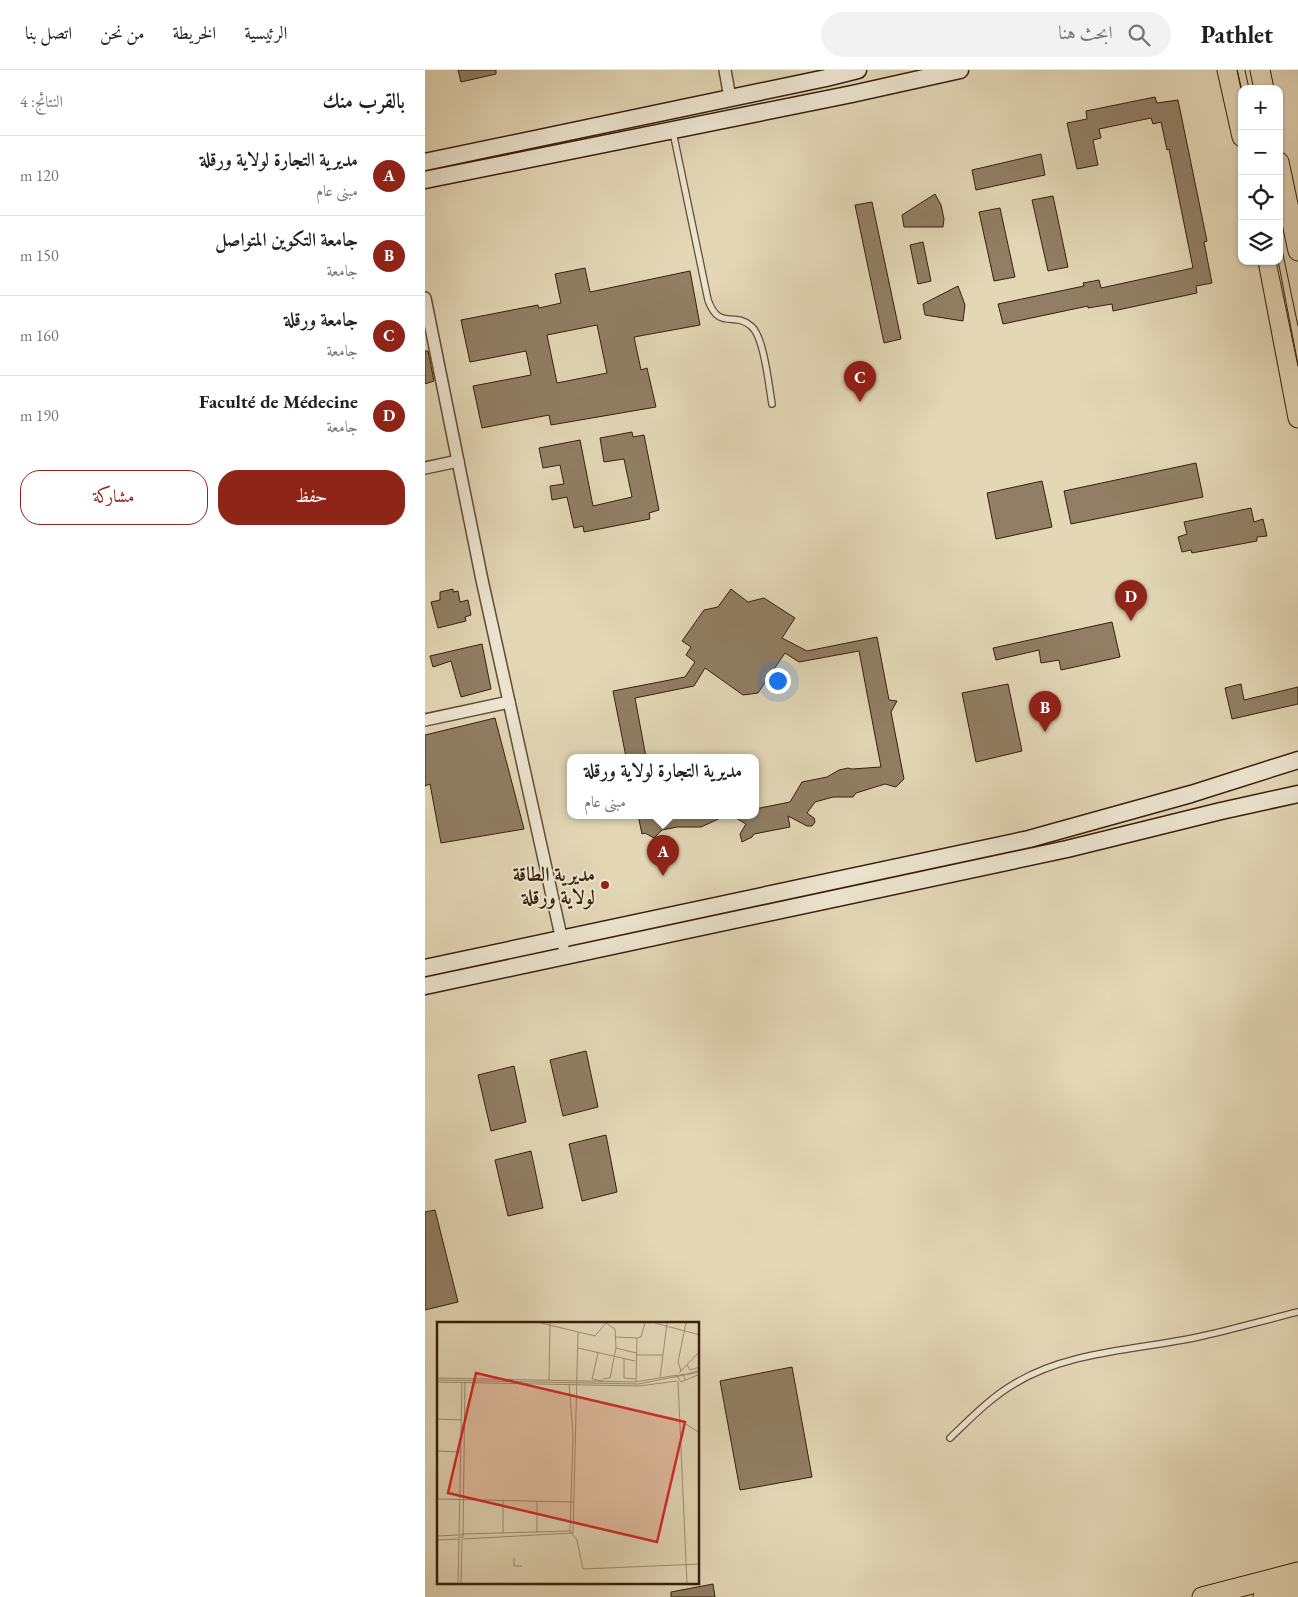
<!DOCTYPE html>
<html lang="ar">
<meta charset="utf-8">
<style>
:root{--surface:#fff;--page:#f2f2f2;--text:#202124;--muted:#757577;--line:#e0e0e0;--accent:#8f2418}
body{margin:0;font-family:"EB Garamond",Amiri,serif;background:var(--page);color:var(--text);direction:rtl}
.controls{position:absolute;right:15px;top:15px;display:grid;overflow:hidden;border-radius:10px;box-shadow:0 1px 4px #0004}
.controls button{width:45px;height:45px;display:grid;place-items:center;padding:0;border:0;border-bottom:1px solid var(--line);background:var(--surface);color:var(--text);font:25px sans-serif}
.you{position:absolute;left:352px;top:610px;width:18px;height:18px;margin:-12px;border:4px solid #fff;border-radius:50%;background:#1a73e8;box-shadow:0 0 0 8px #1a73e833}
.badge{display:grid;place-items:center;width:32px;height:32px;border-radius:50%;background:var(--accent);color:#fff;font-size:16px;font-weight:700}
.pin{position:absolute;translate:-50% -41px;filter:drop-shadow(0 1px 2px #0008)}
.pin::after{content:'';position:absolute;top:26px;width:18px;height:15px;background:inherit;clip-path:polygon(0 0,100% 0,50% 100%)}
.popup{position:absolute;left:142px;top:684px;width:192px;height:65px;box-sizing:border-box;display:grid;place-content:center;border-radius:10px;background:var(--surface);filter:drop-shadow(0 1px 4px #0005);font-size:16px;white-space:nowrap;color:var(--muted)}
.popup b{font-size:19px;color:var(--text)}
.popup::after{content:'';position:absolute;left:50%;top:100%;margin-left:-10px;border:10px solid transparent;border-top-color:var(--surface)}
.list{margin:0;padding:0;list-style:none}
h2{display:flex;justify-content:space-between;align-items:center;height:65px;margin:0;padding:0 20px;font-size:21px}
h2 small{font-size:16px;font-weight:400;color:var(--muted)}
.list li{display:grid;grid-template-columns:32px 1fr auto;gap:15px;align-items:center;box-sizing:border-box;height:80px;padding:0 20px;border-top:1px solid var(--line)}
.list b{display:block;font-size:19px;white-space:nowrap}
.list p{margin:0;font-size:16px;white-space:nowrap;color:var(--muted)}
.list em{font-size:16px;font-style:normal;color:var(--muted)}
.actions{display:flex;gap:10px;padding:15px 20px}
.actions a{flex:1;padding:11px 0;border:1px solid var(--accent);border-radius:20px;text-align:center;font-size:18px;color:var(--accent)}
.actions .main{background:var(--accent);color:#fff}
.icon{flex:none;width:28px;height:28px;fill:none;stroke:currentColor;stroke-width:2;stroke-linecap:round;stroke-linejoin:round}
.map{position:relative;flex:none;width:873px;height:1527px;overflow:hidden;direction:ltr}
header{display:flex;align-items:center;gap:30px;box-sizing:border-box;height:70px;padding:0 25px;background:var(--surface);border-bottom:1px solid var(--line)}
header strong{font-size:24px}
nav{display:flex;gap:28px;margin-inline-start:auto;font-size:18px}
.search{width:350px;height:45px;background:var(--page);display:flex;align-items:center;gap:12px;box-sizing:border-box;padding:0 18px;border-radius:28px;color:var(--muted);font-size:19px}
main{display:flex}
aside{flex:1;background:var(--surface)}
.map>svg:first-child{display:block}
.building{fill:#907f64;stroke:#361f0b;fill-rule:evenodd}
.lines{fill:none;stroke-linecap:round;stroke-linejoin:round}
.lane-casing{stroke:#614d36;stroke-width:8}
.street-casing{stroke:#614d36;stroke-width:14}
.secondary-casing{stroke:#361f0b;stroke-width:19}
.primary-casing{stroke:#361f0b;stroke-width:21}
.lane{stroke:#ede5d0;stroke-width:5.5}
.street{stroke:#ede5d0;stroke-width:11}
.secondary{stroke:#ede5d0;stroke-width:16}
.primary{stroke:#e3d7b6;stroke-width:19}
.tram{stroke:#361f0b;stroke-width:1}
.poi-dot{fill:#8f2418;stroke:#ede5d0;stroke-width:2}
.labels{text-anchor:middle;stroke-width:4;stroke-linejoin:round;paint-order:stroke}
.poi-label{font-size:20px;font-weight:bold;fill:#361f0b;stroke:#ede5d0;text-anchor:end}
.inset-road{fill:none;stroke:#9e8d72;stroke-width:1}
.view{fill:#d62828;fill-opacity:0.15;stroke:#d62828;stroke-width:2.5}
.inset-edge{fill:none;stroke:#361f0b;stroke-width:2.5}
</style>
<header>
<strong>Pathlet</strong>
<div class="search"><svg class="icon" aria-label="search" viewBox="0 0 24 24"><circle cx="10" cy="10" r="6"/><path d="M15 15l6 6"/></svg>ابحث هنا</div>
<nav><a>الرئيسية</a><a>الخريطة</a><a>من نحن</a><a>اتصل بنا</a></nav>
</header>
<main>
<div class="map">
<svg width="873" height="1527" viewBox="0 0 873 1527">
<rect width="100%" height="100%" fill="#e3d7b6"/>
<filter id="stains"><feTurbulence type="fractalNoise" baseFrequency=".004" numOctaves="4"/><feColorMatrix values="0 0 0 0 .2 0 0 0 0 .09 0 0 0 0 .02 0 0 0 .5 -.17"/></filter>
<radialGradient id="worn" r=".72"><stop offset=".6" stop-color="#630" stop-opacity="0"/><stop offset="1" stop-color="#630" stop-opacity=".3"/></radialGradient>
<!-- building -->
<g class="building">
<path d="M33 0H71V4L36 12Z"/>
<path d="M730 27 732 33 753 30 782 171 779 172 787 213 771 216 772 223 688 241 687 234 663 238V236L578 254 573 234 659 216 658 213 674 210 676 218 768 198 744 79 742 80 736 52 728 54 726 48 674 59 676 68 668 70 673 95 652 99 642 53 662 49 661 41Z"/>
<path d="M616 84 620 105 551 120 547 100Z"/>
<path d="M510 124 516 135 519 149 518 157H479L477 145Z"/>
<path d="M628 126 643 197 623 201 607 130Z"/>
<path d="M447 132 476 269 459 273 430 135Z"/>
<path d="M575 138 590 207 569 211 554 142Z"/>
<path d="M498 172 506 211 493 214 485 175Z"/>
<path d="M160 198 165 222 265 201 275 255 209 267 216 300 222 298 231 337 126 355 124 345 57 358 48 316 106 305 101 281 45 292 36 250 113 235 114 238 136 233 130 204ZM172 255 182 303 132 313 122 265Z"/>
<path d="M533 216 540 235 538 251 500 245 498 234Z"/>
<path d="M0 281H3L9 311 0 314Z"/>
<path d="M207 362 208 367 219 365 234 440 224 443 225 449 159 462 158 456 149 458 142 427 127 430 125 416 139 414 135 395 118 398 114 378 155 370 168 436 207 427 199 389 179 392 175 368Z"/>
<path d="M771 393 778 427 646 454 639 421Z"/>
<path d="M617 411 627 457 571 469 562 423Z"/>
<path d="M826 438 829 452 838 449 842 466 832 467V471L767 483 766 480 757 482 753 467 762 464 759 452Z"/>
<path d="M28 519V522L33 521 35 532 43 530 46 545 40 547 41 551 13 558 6 532 15 530V522Z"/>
<path d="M306 519 323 532 339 528 370 548 357 568 382 581 452 567 464 630 472 631 466 642 479 709 471 717 460 714 431 723 428 727H408L390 732 382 743 389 748 390 752 387 756H382L363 746 365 757 329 764 327 767 317 772 315 764 321 754 306 745H330V739L365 732 377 712 402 707 414 700 423 698 427 699 456 697 434 581 374 592 360 583 333 623 318 625 280 598 269 616 210 628 221 687H201L188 621 260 607 270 592 261 585 266 577 257 571 279 540 293 537Z"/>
<path d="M687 552 695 587 636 600 634 590 616 593 614 580 571 590 568 578Z"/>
<path d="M57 574 66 619 36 627 26 591 8 597 5 586Z"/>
<path d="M583 614 597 681 551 692 537 623Z"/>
<path d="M816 614 819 630 873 617V634L807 649 800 618Z"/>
<path d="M70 648 99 759 16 773 5 714 0 716V665Z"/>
<path d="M213 745H302L276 757H252L237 760 229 768 220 763 217 764Z"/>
<path d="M161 981 173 1037 138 1046 125 990Z"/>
<path d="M89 996 101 1052 66 1061 53 1005Z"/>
<path d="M181 1065 192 1122 157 1131 144 1074Z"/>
<path d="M106 1081 118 1138 83 1146 70 1090Z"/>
<path d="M10 1140 33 1232 0 1240V1142Z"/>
<path d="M367 1297 387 1407 315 1420 295 1311Z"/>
<path d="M288 1514 290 1527H246V1522Z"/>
</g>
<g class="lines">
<defs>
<g id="lane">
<path d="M248 62 283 230C294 261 309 241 326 256 339 266 344 317 347 334"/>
<path d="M525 1368C545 1349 565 1328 589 1314 643 1281 712 1280 773 1267 806 1260 840 1250 873 1242"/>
</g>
<g id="street">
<path d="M300 0 305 28"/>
<path d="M0 228 57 510 138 875"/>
<path d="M0 398 33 391"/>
<path d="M0 650 84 632"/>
</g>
<g id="secondary">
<path d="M0 92 401 8 433 0"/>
<path d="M0 110 427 24 535 0"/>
<path d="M0 898 604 769 766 724 873 690"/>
<path d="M0 916 642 779 796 741 873 724"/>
</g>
<g id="primary">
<path d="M802 0 817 67"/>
<path d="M835 0 839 19"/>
<path d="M854 92 873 181"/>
<path d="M843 191 873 348"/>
<path d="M777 1527 873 1502"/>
<path d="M838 1527 873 1517"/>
</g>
</defs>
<!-- lane casing -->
<use href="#lane" class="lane-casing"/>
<!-- street casing -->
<use href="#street" class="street-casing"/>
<!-- secondary casing -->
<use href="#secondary" class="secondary-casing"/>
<!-- primary casing -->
<use href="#primary" class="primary-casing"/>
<!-- lane -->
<use href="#lane" class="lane"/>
<!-- street -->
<use href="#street" class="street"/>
<!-- secondary -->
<use href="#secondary" class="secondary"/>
<!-- primary -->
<use href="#primary" class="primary"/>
<!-- tram -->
<g class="tram">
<path d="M812 0 817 24"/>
<path d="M820 0 824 19"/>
<path d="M854 165 873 256"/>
<path d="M851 191 873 296"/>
</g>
</g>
<!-- markers -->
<circle class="poi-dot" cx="180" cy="815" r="5"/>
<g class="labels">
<!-- poi labels -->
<g class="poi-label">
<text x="170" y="811">مديرية الطاقة<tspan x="170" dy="23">لولاية ورقلة</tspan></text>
</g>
</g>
<!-- overview -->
<g transform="translate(12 1252)">
<rect width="262" height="262" fill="#e3d7b6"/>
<path class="inset-road" d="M104 1 158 14 169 1M218 1 263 13M179 15 200 16M141 26 198 39M179 26 199 31M161 31 155 57 166 59M199 33H226M187 37V56L198 57M250 43 253 48 263 45M244 49 241 40 249 1M242 51 263 29M247 53 263 48M0 56 197 60 241 53M223 56 230 1M166 57 173 56 179 26 178 7 169 1M0 58 201 62 263 50M112 58 113 1M248 58 246 52 240 54 244 60 263 52M241 59 250 262M0 60 202 64 240 59M199 60 200 16 204 15 208 1M132 62 136 113 133 209M0 97 24 98M247 101 263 111M0 129 24 130M0 177 136 180M133 209 140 218 146 247 263 242M100 210V180M66 211V179M25 212 134 209M22 213 25 60M26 213H22V216L26 215 28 60M0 214 21 213M26 217 136 211 141 10M0 218 22 217M77 236V244H85M21 262 22 217M24 262 25 217"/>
<path class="view" d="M39 51 248 100 220 220 11 171Z"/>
<rect width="262" height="262" class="inset-edge"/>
</g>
<rect width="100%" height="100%" filter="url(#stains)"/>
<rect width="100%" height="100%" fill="url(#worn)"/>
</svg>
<div class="controls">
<button>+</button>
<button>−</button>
<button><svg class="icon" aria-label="locate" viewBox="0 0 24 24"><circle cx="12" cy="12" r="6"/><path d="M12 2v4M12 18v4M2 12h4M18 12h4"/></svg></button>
<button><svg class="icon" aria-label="layers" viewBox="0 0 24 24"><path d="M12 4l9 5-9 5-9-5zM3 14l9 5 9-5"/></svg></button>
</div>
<div class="you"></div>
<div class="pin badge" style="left:238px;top:806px">A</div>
<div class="popup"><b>مديرية التجارة لولاية ورقلة</b>مبنى عام</div>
<div class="pin badge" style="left:620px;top:662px">B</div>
<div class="pin badge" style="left:435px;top:332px">C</div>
<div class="pin badge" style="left:706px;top:551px">D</div>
</div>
<aside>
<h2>بالقرب منك<small>النتائج: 4</small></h2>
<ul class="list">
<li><span class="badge">A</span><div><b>مديرية التجارة لولاية ورقلة</b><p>مبنى عام</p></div><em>120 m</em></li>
<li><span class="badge">B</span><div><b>جامعة التكوين المتواصل</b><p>جامعة</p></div><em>150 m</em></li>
<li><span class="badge">C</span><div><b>جامعة ورقلة</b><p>جامعة</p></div><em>160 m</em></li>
<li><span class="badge">D</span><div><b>Faculté de Médecine</b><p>جامعة</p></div><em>190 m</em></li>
</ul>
<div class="actions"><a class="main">حفظ</a><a>مشاركة</a></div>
</aside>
</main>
